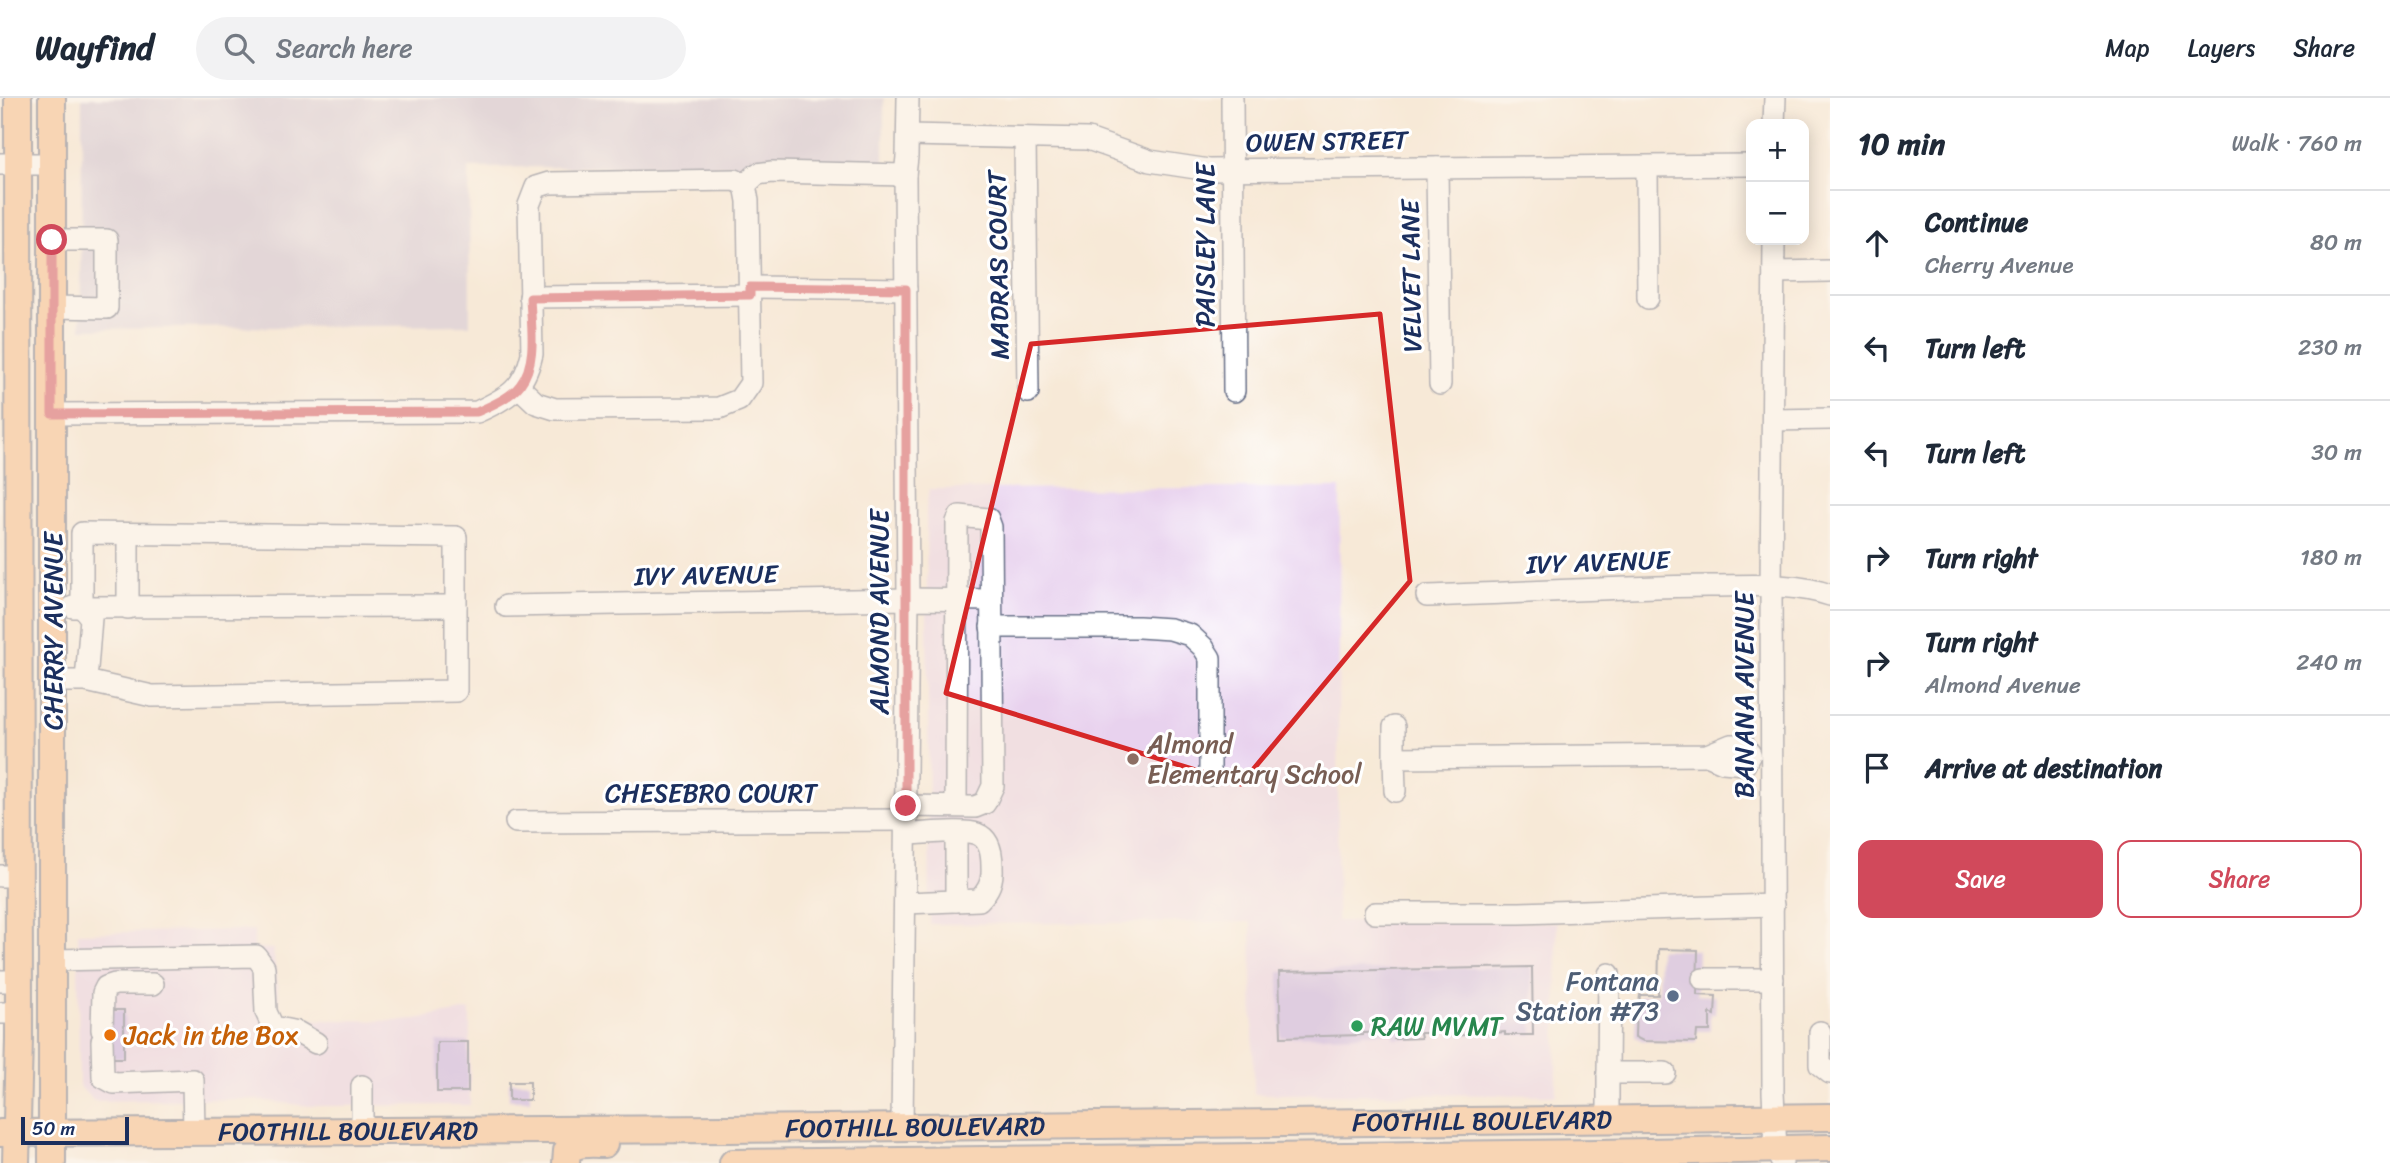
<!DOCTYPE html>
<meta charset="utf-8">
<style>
:root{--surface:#fff;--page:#f2f2f3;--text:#1f2937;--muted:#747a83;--line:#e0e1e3;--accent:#d1495b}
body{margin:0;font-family:Sriracha,sans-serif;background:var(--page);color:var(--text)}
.controls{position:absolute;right:21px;top:21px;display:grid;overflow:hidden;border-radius:14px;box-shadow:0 4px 18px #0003}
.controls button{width:63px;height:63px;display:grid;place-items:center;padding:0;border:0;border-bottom:2px solid var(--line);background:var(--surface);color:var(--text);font:35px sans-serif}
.scale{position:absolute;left:21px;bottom:18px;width:108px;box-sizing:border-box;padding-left:7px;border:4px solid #1b2f5e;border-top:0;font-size:19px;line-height:24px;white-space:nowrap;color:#1b2f5e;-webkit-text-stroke:5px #fff;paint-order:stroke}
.stop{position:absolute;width:21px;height:21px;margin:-16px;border:5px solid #d1495b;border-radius:50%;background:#fff}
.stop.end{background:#d1495b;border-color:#fff;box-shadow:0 2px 7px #0008}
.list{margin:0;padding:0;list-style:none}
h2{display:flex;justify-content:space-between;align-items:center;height:91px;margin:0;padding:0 28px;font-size:30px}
h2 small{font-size:23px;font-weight:400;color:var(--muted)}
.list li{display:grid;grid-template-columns:46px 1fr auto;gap:21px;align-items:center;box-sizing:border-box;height:105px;padding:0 28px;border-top:2px solid var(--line)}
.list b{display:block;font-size:26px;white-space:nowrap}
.list p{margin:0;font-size:23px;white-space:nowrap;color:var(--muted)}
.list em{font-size:23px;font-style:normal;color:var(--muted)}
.actions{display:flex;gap:14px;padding:21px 28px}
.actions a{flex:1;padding:16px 0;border:2px solid var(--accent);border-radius:14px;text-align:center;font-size:24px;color:var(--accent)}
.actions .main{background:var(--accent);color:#fff}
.icon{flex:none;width:38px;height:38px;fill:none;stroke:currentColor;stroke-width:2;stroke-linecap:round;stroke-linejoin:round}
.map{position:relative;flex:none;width:1830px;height:1065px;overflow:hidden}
header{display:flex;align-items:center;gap:42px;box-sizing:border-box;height:98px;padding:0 35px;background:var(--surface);border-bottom:2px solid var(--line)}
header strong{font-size:33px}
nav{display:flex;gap:38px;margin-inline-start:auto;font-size:24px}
.search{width:490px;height:63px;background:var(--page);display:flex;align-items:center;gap:18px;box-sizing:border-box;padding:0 24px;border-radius:38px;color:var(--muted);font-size:26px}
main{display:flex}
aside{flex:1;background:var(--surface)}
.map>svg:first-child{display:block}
.built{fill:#e8d2ee}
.industrial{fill:#c9bfd7}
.building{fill:#c1aaea}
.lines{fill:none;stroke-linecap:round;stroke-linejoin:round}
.minor-casing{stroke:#687088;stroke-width:24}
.major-casing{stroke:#687088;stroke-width:30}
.minor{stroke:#fff;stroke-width:21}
.major{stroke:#f9bc8a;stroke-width:26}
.route{stroke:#d1495b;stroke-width:9}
.marked{fill:none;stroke:#d62828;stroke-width:5;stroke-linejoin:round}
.education-dot{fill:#8d6e63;stroke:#fff;stroke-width:2.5}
.service-dot{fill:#5c6f8a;stroke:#fff;stroke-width:2.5}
.leisure-dot{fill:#2e9e5b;stroke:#fff;stroke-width:2.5}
.food-dot{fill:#e8710a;stroke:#fff;stroke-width:2.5}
.labels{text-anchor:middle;stroke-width:6;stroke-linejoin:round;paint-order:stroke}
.street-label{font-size:26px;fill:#1b2f5e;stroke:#fff}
.education-label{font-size:26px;fill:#785e54;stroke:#fff;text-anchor:start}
.service-label{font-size:26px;fill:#4e5e75;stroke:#fff;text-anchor:end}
.leisure-label{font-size:26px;fill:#27864d;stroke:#fff;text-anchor:start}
.food-label{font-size:26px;fill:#c56008;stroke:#fff;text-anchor:start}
</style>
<header>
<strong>Wayfind</strong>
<div class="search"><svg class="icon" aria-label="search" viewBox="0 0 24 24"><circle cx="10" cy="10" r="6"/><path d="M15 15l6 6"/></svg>Search here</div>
<nav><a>Map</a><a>Layers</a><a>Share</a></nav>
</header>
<main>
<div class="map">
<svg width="1830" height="1065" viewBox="0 0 1830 1065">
<rect width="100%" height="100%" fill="#fff"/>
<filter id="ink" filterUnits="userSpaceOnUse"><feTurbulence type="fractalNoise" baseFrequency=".0143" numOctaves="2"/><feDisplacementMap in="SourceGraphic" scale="14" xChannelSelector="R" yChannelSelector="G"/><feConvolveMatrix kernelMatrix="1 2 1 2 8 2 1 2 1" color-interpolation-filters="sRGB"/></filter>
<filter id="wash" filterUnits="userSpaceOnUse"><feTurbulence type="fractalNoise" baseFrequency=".00686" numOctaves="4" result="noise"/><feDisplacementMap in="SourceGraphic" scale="28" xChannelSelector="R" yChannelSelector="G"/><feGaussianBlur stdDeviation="1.57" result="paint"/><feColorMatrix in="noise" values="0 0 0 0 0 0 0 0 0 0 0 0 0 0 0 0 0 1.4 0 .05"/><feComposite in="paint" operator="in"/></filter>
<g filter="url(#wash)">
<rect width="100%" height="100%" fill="#f7e9d7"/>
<!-- built -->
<g class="built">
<path d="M1340 390 1337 823 1557 824 1556 997 1254 996 1251 824 930 826 926 410 929 391Z"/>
<path d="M254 832V850L273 851 281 921 403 923 470 912V1007L309 1008 248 1001 94 1003 79 988 78 835Z"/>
</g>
<!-- industrial -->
<path class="industrial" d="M82 0H884V66L469 70 470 227 81 231Z"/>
<g id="blocks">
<!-- building -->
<g class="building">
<path d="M1659 851 1698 852 1697 897 1716 898 1715 917 1710 915V933H1697L1696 944 1643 943 1635 939 1636 905H1639L1640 897H1658Z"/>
<path d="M1532 869 1533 937H1505V934L1452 938V935H1420L1421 940 1394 941V934L1363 935V937L1281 939 1279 874Z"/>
<path d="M107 912H124V960H109Z"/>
<rect x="437" y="944" width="31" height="50"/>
<rect x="509" y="984" width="21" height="18"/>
</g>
</g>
</g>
<g filter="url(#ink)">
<use href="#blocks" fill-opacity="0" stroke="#687088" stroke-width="2"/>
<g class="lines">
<defs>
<g id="minor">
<path d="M1232 0 1234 293"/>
<path d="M1774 26 1775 0"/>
<path d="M908 37 1088 41 1150 63 1209 72 1751 67"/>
<path d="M1025 40 1028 294"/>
<path d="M0 66H52"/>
<path d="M1647 69 1648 200"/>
<path d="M1437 70 1440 286"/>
<path d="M745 87 757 76 772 74 905 77"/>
<path d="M1774 142 1771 488 1773 995 1776 1051 1782 1065"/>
<path d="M1774 174 1830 173"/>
<path d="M750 189 906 191"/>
<path d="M530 199 750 197"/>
<path d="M52 209 107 210V142H52"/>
<path d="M519 289 536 305 555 311 719 310 739 302 751 285 748 103 745 87"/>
<path d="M52 316 477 314C509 299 524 291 532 256L529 107 536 89 549 85 735 82 745 87"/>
<path d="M1773 322 1830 321"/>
<path d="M128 436V510"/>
<path d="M1427 498C1521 495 1615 489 1709 488 1746 488 1794 484 1830 497"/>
<path d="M506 508 908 501 991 502"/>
<path d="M73 509 456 508"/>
<path d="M991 529H1139L1170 531 1190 537 1203 549 1210 560V677"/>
<path d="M53 583H86L152 598 456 593V439L82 435V509L91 520 86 583"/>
<path d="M1394 629V660L1707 657 1731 647H1744L1750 656"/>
<path d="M1707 657 1723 664 1745 666 1750 656"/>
<path d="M1394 660 1395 693"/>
<path d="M906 708 975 709 985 705 993 688 991 429 988 421 960 418 957 424 956 708"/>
<path d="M516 724 907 722"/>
<path d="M0 778H18"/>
<path d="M956 803V735"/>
<path d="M906 805 979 802C989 792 993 783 992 768 992 756 990 741 977 736 965 731 921 736 906 736"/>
<path d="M1375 815H1520L1773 807"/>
<path d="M53 862 256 858 264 869 266 914 273 929 297 934 316 945"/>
<path d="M1703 881H1773"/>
<path d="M0 883H19"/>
<path d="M0 915H19"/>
<path d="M102 932 103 895 106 889 115 886H153"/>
<path d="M1820 934V967L1830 975"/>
<path d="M102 943 103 979 114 985 193 982 194 1034"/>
<path d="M1608 975 1609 876"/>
<path d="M362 988V1033"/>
<path d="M1608 1021V975H1665"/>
<path d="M902 1028 908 501 905 77 907 59 908 0"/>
</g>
<g id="major">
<path id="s1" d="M0 1035 729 1031 1830 1019"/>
<path d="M16 1065 19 941 18 0"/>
<path d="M52 1065V0"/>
<path d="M566 1065 567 1053C577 1044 591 1046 604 1046"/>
<path d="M733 1065 1600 1055 1830 1050"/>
</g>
</defs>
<!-- minor casing -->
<use href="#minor" class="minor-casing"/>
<!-- major casing -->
<use href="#major" class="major-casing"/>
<!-- minor -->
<use href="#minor" class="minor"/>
<!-- major -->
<use href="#major" class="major"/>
</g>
</g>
<g class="lines" filter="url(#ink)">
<!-- route -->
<path class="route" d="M52 142V316L477 314C492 307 510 300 520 287 538 264 531 227 530 200L750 197V189L906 191V708"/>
</g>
<!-- marked area -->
<path d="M0 0H1830V1065H0ZM1380 216 1410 483 1241 686 946 595 1031 246Z" fill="#f7e9d7" fill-opacity=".55" fill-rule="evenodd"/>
<path class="marked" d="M1380 216 1410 483 1241 686 946 595 1031 246Z"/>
<!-- markers -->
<circle class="education-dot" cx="1133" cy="661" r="7"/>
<circle class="service-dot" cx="1673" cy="898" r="7"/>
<circle class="leisure-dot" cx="1357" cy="928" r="7"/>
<circle class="food-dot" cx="110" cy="937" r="7"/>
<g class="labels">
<!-- street labels -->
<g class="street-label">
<text transform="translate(1327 43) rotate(-1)" y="9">OWEN STREET</text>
<text transform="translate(1205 147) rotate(-90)" y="9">PAISLEY LANE</text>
<text transform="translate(998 167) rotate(-91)" y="9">MADRAS COURT</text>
<text transform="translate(1411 178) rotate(-91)" y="9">VELVET LANE</text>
<text transform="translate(1598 464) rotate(-2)" y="9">IVY AVENUE</text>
<text transform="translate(706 477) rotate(-1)" y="9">IVY AVENUE</text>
<text transform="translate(879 514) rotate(-90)" y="9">ALMOND AVENUE</text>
<text transform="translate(53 533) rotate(-90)" y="9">CHERRY AVENUE</text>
<text transform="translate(1744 597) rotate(-90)" y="9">BANANA AVENUE</text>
<text x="711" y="704">CHESEBRO COURT</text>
<text dy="9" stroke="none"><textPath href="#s1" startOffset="1482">FOOTHILL BOULEVARD</textPath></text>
<text dy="9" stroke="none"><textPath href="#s1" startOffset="915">FOOTHILL BOULEVARD</textPath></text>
<text dy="9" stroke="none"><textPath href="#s1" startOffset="348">FOOTHILL BOULEVARD</textPath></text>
</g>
<!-- education labels -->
<g class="education-label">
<text x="1147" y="655">Almond<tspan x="1147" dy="30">Elementary School</tspan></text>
</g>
<!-- service labels -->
<g class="service-label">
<text x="1659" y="892">Fontana<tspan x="1659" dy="30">Station #73</tspan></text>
</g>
<!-- leisure labels -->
<g class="leisure-label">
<text x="1371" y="937">RAW MVMT</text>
</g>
<!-- food labels -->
<g class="food-label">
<text x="124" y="946">Jack in the Box</text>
</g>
</g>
</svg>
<div class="controls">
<button>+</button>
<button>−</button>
</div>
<div class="scale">50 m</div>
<div class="stop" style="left:52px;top:142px"></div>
<div class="stop end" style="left:906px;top:708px"></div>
</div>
<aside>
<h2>10 min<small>Walk · 760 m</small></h2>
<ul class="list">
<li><svg class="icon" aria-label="ahead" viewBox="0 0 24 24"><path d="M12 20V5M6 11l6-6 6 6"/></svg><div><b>Continue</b><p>Cherry Avenue</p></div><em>80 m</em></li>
<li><svg class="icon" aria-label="left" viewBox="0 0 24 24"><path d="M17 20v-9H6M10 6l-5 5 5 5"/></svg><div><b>Turn left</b></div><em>230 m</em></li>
<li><svg class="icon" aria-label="left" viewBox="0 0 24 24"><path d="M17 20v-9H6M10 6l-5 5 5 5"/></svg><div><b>Turn left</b></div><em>30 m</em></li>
<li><svg class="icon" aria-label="right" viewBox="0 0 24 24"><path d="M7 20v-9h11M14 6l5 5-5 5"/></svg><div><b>Turn right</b></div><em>180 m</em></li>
<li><svg class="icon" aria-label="right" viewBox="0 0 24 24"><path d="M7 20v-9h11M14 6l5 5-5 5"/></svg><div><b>Turn right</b><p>Almond Avenue</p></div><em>240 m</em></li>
<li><svg class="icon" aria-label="arrive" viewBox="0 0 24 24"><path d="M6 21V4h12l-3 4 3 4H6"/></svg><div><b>Arrive at destination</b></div></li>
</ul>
<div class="actions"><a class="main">Save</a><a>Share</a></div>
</aside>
</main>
